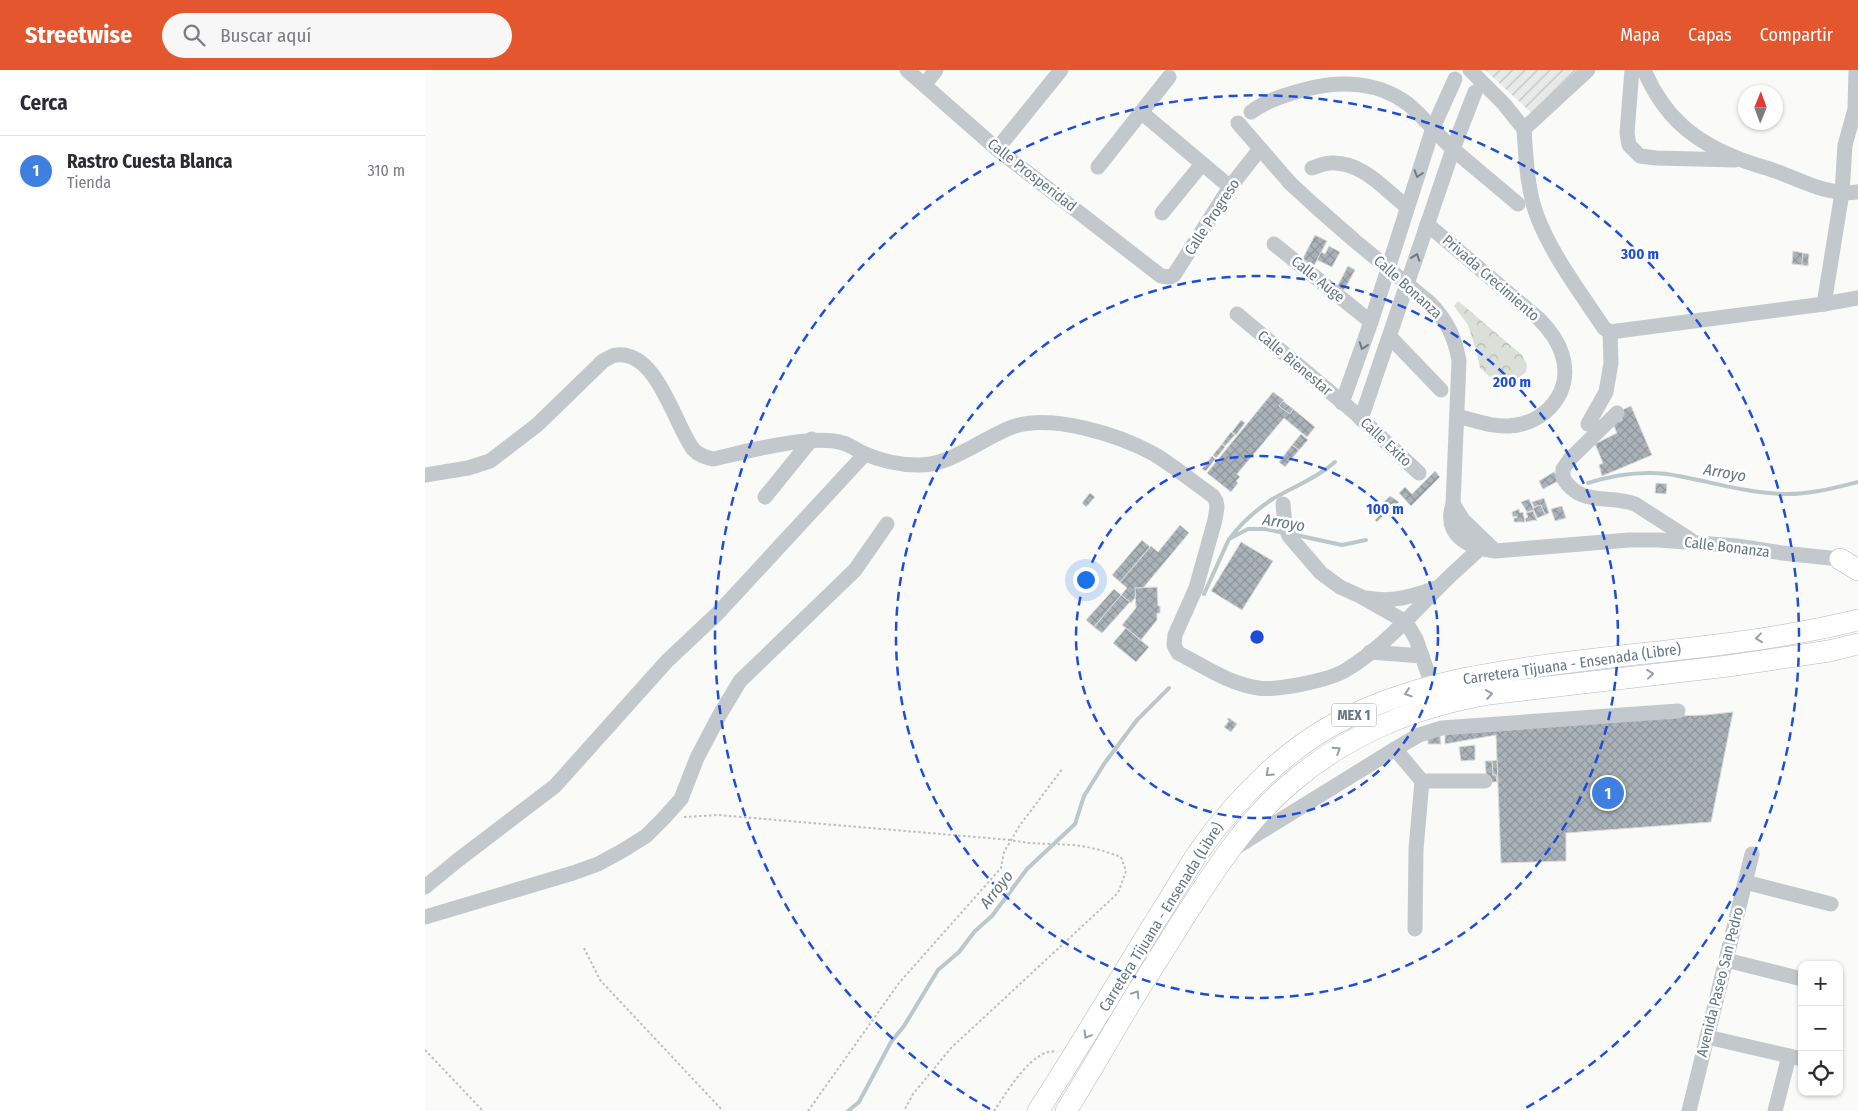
<!DOCTYPE html>
<html lang="es">
<meta charset="utf-8">
<style>
:root{--surface:#fff;--page:#f7f7f7;--text:#2b2b33;--muted:#7c7c81;--line:#e1e1e2;--accent:#e4572e}
body{margin:0;font-family:"Fira Sans Condensed",sans-serif;background:var(--page);color:var(--text)}
.controls{position:absolute;right:15px;bottom:15px;display:grid;overflow:hidden;border-radius:10px;box-shadow:0 1px 4px #0004}
.controls button{width:45px;height:45px;display:grid;place-items:center;padding:0;border:0;border-bottom:1px solid var(--line);background:var(--surface);color:var(--text);font:25px sans-serif}
.compass{position:absolute;left:1313px;top:15px;width:45px;height:45px;border-radius:50%;background:var(--surface);box-shadow:0 1px 4px #0004;rotate:1deg}
.you{position:absolute;left:660px;top:509px;width:18px;height:18px;margin:-12px;border:4px solid #fff;border-radius:50%;background:#1a73e8;box-shadow:0 0 0 8px #1a73e833}
.badge{display:grid;place-items:center;width:32px;height:32px;border-radius:50%;background:var(--accent);color:#fff;font-size:16px;font-weight:700}
.pin{position:absolute;translate:-50% -50%;border:2px solid #fff;box-shadow:0 1px 5px #0006}
.list{margin:0;padding:0;list-style:none}
h2{display:flex;justify-content:space-between;align-items:center;height:65px;margin:0;padding:0 20px;font-size:21px}
h2 small{font-size:16px;font-weight:400;color:var(--muted)}
.list li{display:grid;grid-template-columns:32px 1fr auto;gap:15px;align-items:center;box-sizing:border-box;height:70px;padding:0 20px;border-top:1px solid var(--line)}
.list b{display:block;font-size:19px;white-space:nowrap}
.list p{margin:0;font-size:16px;white-space:nowrap;color:var(--muted)}
.list em{font-size:16px;font-style:normal;color:var(--muted)}
.icon{flex:none;width:28px;height:28px;fill:none;stroke:currentColor;stroke-width:2;stroke-linecap:round;stroke-linejoin:round}
.map{position:relative;flex:none;width:1433px;height:1041px;overflow:hidden}
header{display:flex;align-items:center;gap:30px;box-sizing:border-box;height:70px;padding:0 25px;background:var(--accent);color:#fff}
header strong{font-size:24px}
nav{display:flex;gap:28px;margin-inline-start:auto;font-size:18px}
.search{width:350px;height:45px;background:var(--page);display:flex;align-items:center;gap:12px;box-sizing:border-box;padding:0 18px;border-radius:28px;color:var(--muted);font-size:19px}
main{display:flex}
aside{flex:1;background:var(--surface)}
.map>svg:first-child{display:block}
.industrial{fill:url(#industrial-furrows)}
.park{fill:url(#park-crowns)}
.lines{fill:none;stroke-linecap:round;stroke-linejoin:round}
.stream{stroke:#bbc7cb;stroke-width:4}
.building{fill:url(#building-cross-hatch);stroke:#dcdcda}
.highway-casing{stroke:#b4b9bd;stroke-width:22}
.path{stroke:#bbbfc2;stroke-width:2;stroke-dasharray:2.5 2.5;stroke-linecap:butt}
.minor{stroke:#c3c8cc;stroke-width:15}
.highway{stroke:#fff;stroke-width:21}
.oneway{stroke:#6a7a87}
.oneway2{stroke:#939fa8}
.ring{fill:none;stroke:#1d4ed8;stroke-width:2.5;stroke-dasharray:9 6}
.labels{text-anchor:middle;stroke-width:5;stroke-linejoin:round;paint-order:stroke}
.shield{fill:#fff;stroke:#939fa8;stroke-width:1}
.shield-label{font-size:14px;font-weight:bold;fill:#657683}
.street-label{font-size:15px;fill:#657683;stroke:#fff}
.water-label{font-size:16px;font-style:italic;fill:#60757c;stroke:#fff}
.centre{fill:#1d4ed8;stroke:#fff;stroke-width:2.5}
.ring-label{font-size:15px;text-anchor:middle;font-weight:bold;fill:#1d4ed8;stroke:#fff;stroke-width:5;stroke-linejoin:round;paint-order:stroke}
</style>
<header>
<strong>Streetwise</strong>
<div class="search"><svg class="icon" aria-label="search" viewBox="0 0 24 24"><circle cx="10" cy="10" r="6"/><path d="M15 15l6 6"/></svg>Buscar aquí</div>
<nav><a>Mapa</a><a>Capas</a><a>Compartir</a></nav>
</header>
<main>
<aside>
<h2>Cerca<small></small></h2>
<ul class="list">
<li><span class="badge" style="background:#3f7fe0">1</span><div><b>Rastro Cuesta Blanca</b><p>Tienda</p></div><em>310 m</em></li>
</ul>
</aside>
<div class="map">
<svg width="1433" height="1041" viewBox="0 0 1433 1041">
<defs>
<pattern id="industrial-furrows" width="10" height="10" patternUnits="userSpaceOnUse" patternTransform="scale(1.25)"><rect width="10" height="10" fill="#e8e9e9"/><path d="M-1 1l2-2M0 10L10 0M9 11l2-2" fill="none" stroke="#c0c1c2"/></pattern>
<pattern id="park-crowns" width="20" height="18" patternUnits="userSpaceOnUse" patternTransform="scale(1.25)"><rect width="20" height="18" fill="#dadfd7"/><path d="M2 6a3 3 0 1 1 6 0M12 15a3 3 0 1 1 6 0" fill="none" stroke="#b4b9b4"/></pattern>
<pattern id="building-cross-hatch" width="8" height="8" patternUnits="userSpaceOnUse" patternTransform="scale(1.25)"><rect width="8" height="8" fill="#aab3b9"/><path d="M0 0l8 8M0 8l8-8" fill="none" stroke="#8e969c"/></pattern>
</defs>
<rect width="100%" height="100%" fill="#fafaf8"/>
<!-- industrial -->
<path class="industrial" d="M1060 0H1157L1112 48Z"/>
<!-- park -->
<path class="park" d="M1033 231 1097 285 1102 295 1101 302 1083 316 1076 317 1055 298 1052 283 1043 255 1029 236Z"/>
<g class="lines">
<!-- stream -->
<g class="stream">
<path d="M1163 413C1188 405 1216 401 1242 404 1281 410 1319 423 1358 424 1383 425 1409 418 1433 412"/>
<path d="M871 465 917 475 941 470"/>
<path d="M806 467C817 452 830 441 846 430 867 417 891 409 910 392"/>
<path d="M779 524 804 469 823 459H841L859 463"/>
<path d="M423 1041 434 1032 466 972 479 956 513 900 534 882 550 861 567 846 602 799 650 754 659 726 679 694 712 650 744 618"/>
</g>
</g>
<!-- building -->
<g class="building">
<path d="M890 165 902 171 888 198 876 192Z"/>
<path d="M904 176 915 182 907 197 892 190 896 182 900 184Z"/>
<path d="M1368 181 1378 183 1377 195 1367 194Z"/>
<path d="M1378 183 1384 184 1383 196 1377 195Z"/>
<path d="M923 196 930 200 919 220 912 217Z"/>
<path d="M848 322 859 330 854 336 865 344 868 339 890 357 882 367 859 348 812 404 815 407 811 411 813 413 806 422 782 403Z"/>
<path d="M858 331 868 339 865 344 854 336Z"/>
<path d="M1206 336 1227 385 1177 406 1174 395 1178 393 1170 374 1192 363 1188 354 1197 350 1193 342Z"/>
<path d="M816 350 820 353 811 365 807 362Z"/>
<path d="M806 362 810 365 800 376 797 374Z"/>
<path d="M876 364 883 370 874 380 867 375Z"/>
<path d="M797 374 800 377 791 388 788 385Z"/>
<path d="M867 375 874 380 860 397 854 392Z"/>
<path d="M787 386 790 389 781 401 777 399Z"/>
<path d="M1010 401 1015 407 986 436 974 423 980 417 987 424Z"/>
<path d="M1129 402 1135 410 1118 419 1114 411Z"/>
<path d="M1231 413 1242 414 1241 424 1230 423Z"/>
<path d="M665 423 670 427 661 437 657 433Z"/>
<path d="M965 426 974 432 964 442 963 441 952 452 950 450 955 445 950 440Z"/>
<path d="M1119 428 1124 443 1120 445 1116 435 1109 437 1107 432Z"/>
<path d="M1104 429 1109 440 1102 442 1096 432Z"/>
<path d="M1116 435 1120 445 1112 448 1108 438Z"/>
<path d="M1137 436 1141 448 1130 451 1126 439Z"/>
<path d="M1094 439 1095 443 1098 442 1100 452H1089V448H1092V446L1088 447 1087 442Z"/>
<path d="M1108 441 1112 451 1110 450 1101 452 1100 449 1103 447 1101 443Z"/>
<path d="M755 455 764 463 718 518H710L711 526 706 533 696 525 702 518 695 512 726 476 733 482Z"/>
<path d="M717 470 725 477 695 512 687 505Z"/>
<path d="M816 472 848 491 817 540 786 521Z"/>
<path d="M732 517 733 536H735V543H732V550L716 570 697 555 711 538 710 518Z"/>
<path d="M689 519 696 525 669 557 661 550Z"/>
<path d="M696 525 705 532 677 563 669 557Z"/>
<path d="M701 558 724 577 711 592 688 573Z"/>
<path d="M1308 642 1286 752 1141 763V791L1076 793 1071 665 1020 674V661L1214 647 1280 645Z"/>
<path d="M804 648 812 654 806 662 799 657 804 651 802 649Z"/>
<path d="M1014 660 1016 674H1003V669Z"/>
<path d="M1050 675V690L1036 691 1034 677Z"/>
<path d="M1072 690 1073 712H1072L1071 705H1068L1067 691Z"/>
<path d="M1060 691H1067L1068 705H1071L1072 712H1062Z"/>
</g>
<g class="lines">
<defs>
<g id="highway">
<path d="M1415 489 1433 500"/>
<path d="M613 1041C656 975 696 906 738 839 757 809 775 776 799 749 827 715 861 683 899 660 979 613 1071 601 1162 590 1252 579 1345 572 1433 550"/>
<path d="M641 1041C661 1009 680 976 699 944 717 913 737 884 755 854 787 804 820 751 867 712 925 663 990 637 1064 624L1303 596 1404 581 1433 574"/>
</g>
</defs>
<!-- highway casing -->
<use href="#highway" class="highway-casing"/>
<!-- path -->
<g class="path">
<path d="M259 747 293 745 586 770C609 775 624 773 646 775 663 776 680 781 696 787L701 801 693 823 526 978 488 1024 479 1041"/>
<path d="M159 878 175 910 298 1041"/>
<path d="M0 980 58 1041"/>
<path d="M383 1041 474 913 576 798 579 782 595 755 638 698"/>
<path d="M569 1041C581 1024 608 976 632 982"/>
</g>
<!-- minor -->
<g class="minor">
<path d="M482 0 572 79 736 206 745 207 749 205 805 117 835 79"/>
<path d="M1045 0 1079 34 1099 59"/>
<path d="M1207 0 1202 63 1204 75 1215 86 1231 88 1310 90"/>
<path d="M1219 0C1239 47 1269 72 1317 90 1330 95 1343 98 1356 103 1381 113 1406 126 1433 122"/>
<path d="M500 14 511 0"/>
<path d="M716 42 805 117"/>
<path d="M826 42C842 30 863 24 882 19 916 10 954 12 983 34 1000 48 1013 66 1029 80 1050 98 1072 116 1093 134"/>
<path d="M813 53 865 113 890 136 930 171 1005 233C1022 251 1030 267 1034 291L1028 434C1018 465 1043 478 1070 481L1204 470H1234L1312 476 1357 483 1415 489"/>
<path d="M1099 59C1101 88 1102 119 1112 146 1128 187 1155 222 1179 258L1185 262 1399 234 1433 228"/>
<path d="M1099 59 1163 0"/>
<path d="M572 79 636 0"/>
<path d="M673 97 744 7"/>
<path d="M887 98C893 96 900 93 906 93 937 91 960 120 982 137"/>
<path d="M737 143 777 94"/>
<path d="M1002 154 1114 249C1123 258 1133 271 1137 284 1149 321 1121 354 1084 356 1066 357 1049 350 1032 346"/>
<path d="M849 174 946 252"/>
<path d="M1399 234 1417 123 1420 75 1430 39 1431 0"/>
<path d="M812 244 929 342 994 403"/>
<path d="M965 267 1016 320"/>
<path d="M917 333 946 252 1008 58 1030 9"/>
<path d="M1192 343 1145 389 1138 399V408C1156 437 1183 424 1210 434L1266 470"/>
<path d="M936 349 1028 79 1050 22"/>
<path d="M1163 354 1181 322 1186 293 1185 262"/>
<path d="M0 405 43 398 65 391 112 355 178 291C182 289 187 285 192 285 232 281 249 353 268 379 273 385 280 387 288 389 320 382 388 363 418 373 425 375 432 380 438 383 456 391 474 395 493 395 525 396 558 368 587 357 626 343 694 365 729 384 749 396 769 413 788 426L791 431 792 437 790 450 771 518 750 565 749 575 753 583C779 596 804 614 833 618 852 621 905 610 921 600 957 578 985 546 1014 517 1029 501 1046 488 1061 472"/>
<path d="M340 427 387 369"/>
<path d="M858 434 860 456 864 466 896 503 915 517 935 526 981 552 991 569 1007 615"/>
<path d="M1028 434 1038 450 1068 479"/>
<path d="M943 528C967 533 988 526 1011 518"/>
<path d="M945 582 997 586"/>
<path d="M970 679 997 711H1060"/>
<path d="M813 776 970 679 994 665 1017 658 1253 641"/>
<path d="M1320 812 1406 834"/>
<path d="M0 817 33 790 130 716 242 591 293 543 440 384"/>
<path d="M0 847 148 803 173 794 197 781 221 766 239 748 256 729 272 688 294 646 315 611 430 500 462 454"/>
<path d="M990 859 991 779 997 711"/>
<path d="M1301 890 1377 909"/>
<path d="M1282 967 1377 989"/>
<path d="M1264 1041 1327 784"/>
<path d="M1350 1041 1364 986"/>
</g>
<!-- highway -->
<use href="#highway" class="highway"/>
</g>
<!-- one-way arrows -->
<defs><path id="oneway-chevron" d="M-2-3.5L2.5 0L-2 3.5" fill="none" stroke-width="1.6" stroke-linecap="round" stroke-linejoin="round" transform="scale(1.25)"/></defs>
<g class="oneway">
<use href="#oneway-chevron" transform="translate(993 104) rotate(108)"/>
<use href="#oneway-chevron" transform="translate(991 187) rotate(-71)"/>
<use href="#oneway-chevron" transform="translate(938 276) rotate(110)"/>
</g>
<g class="oneway2">
<use href="#oneway-chevron" transform="translate(1334 568) rotate(173)"/>
<use href="#oneway-chevron" transform="translate(1225 604) rotate(-6)"/>
<use href="#oneway-chevron" transform="translate(983 623) rotate(162)"/>
<use href="#oneway-chevron" transform="translate(1064 624) rotate(-9)"/>
<use href="#oneway-chevron" transform="translate(912 680) rotate(-33)"/>
<use href="#oneway-chevron" transform="translate(844 703) rotate(138)"/>
<use href="#oneway-chevron" transform="translate(711 924) rotate(-58)"/>
<use href="#oneway-chevron" transform="translate(662 965) rotate(121)"/>
</g>
<!-- distance rings -->
<g class="ring">
<circle cx="832" cy="567" r="181"/>
<circle cx="832" cy="567" r="361"/>
<path d="M565 1039A542 542 0 1 1 1099 1039"/>
</g>
<g class="labels">
<!-- shield labels -->
<rect class="shield" x="906.5" y="633.5" width="45" height="23" rx="4"/>
<g class="shield-label">
<text x="929" y="650">MEX 1</text>
</g>
<!-- street labels -->
<g class="street-label">
<text transform="translate(607 105) rotate(38)" y="5">Calle Prosperidad</text>
<text transform="translate(787 147) rotate(-57)" y="5">Calle Progreso</text>
<text transform="translate(1066 208) rotate(41)" y="5">Privada Crecimiento</text>
<text transform="translate(893 209) rotate(39)" y="5">Calle Auge</text>
<text transform="translate(983 217) rotate(42)" y="5">Calle Bonanza</text>
<text transform="translate(870 293) rotate(40)" y="5">Calle Bienestar</text>
<text transform="translate(961 372) rotate(43)" y="5">Calle Exito</text>
<text transform="translate(1302 477) rotate(7)" y="5">Calle Bonanza</text>
<text transform="translate(1147 594) rotate(-8)" y="5">Carretera Tijuana - Ensenada (Libre)</text>
<text transform="translate(736 847) rotate(-58)" y="5">Carretera Tijuana - Ensenada (Libre)</text>
<text transform="translate(1295 912) rotate(-76)" y="5">Avenida Paseo San Pedro</text>
</g>
<!-- water labels -->
<g class="water-label">
<text transform="translate(1300 402) rotate(10)" y="6">Arroyo</text>
<text transform="translate(859 452) rotate(9)" y="6">Arroyo</text>
<text transform="translate(571 819) rotate(-52)" y="6">Arroyo</text>
</g>
</g>
<circle cx="832" cy="567" r="8" class="centre"/>
<g class="ring-label">
<text x="1215" y="189">300 m</text>
<text x="1087" y="317">200 m</text>
<text x="960" y="444">100 m</text>
</g>
</svg>
<div class="controls">
<button>+</button>
<button>−</button>
<button><svg class="icon" aria-label="locate" viewBox="0 0 24 24"><circle cx="12" cy="12" r="6"/><path d="M12 2v4M12 18v4M2 12h4M18 12h4"/></svg></button>
</div>
<svg class="compass" viewBox="-18 -18 36 36"><path d="M0-13l5 13h-10z" fill="#e53935"/><path d="M0 13l5-13h-10z" fill="#7c7c81"/></svg>
<div class="you"></div>
<div class="pin badge" style="left:1183px;top:723px;background:#3f7fe0">1</div>
</div>
</main>
